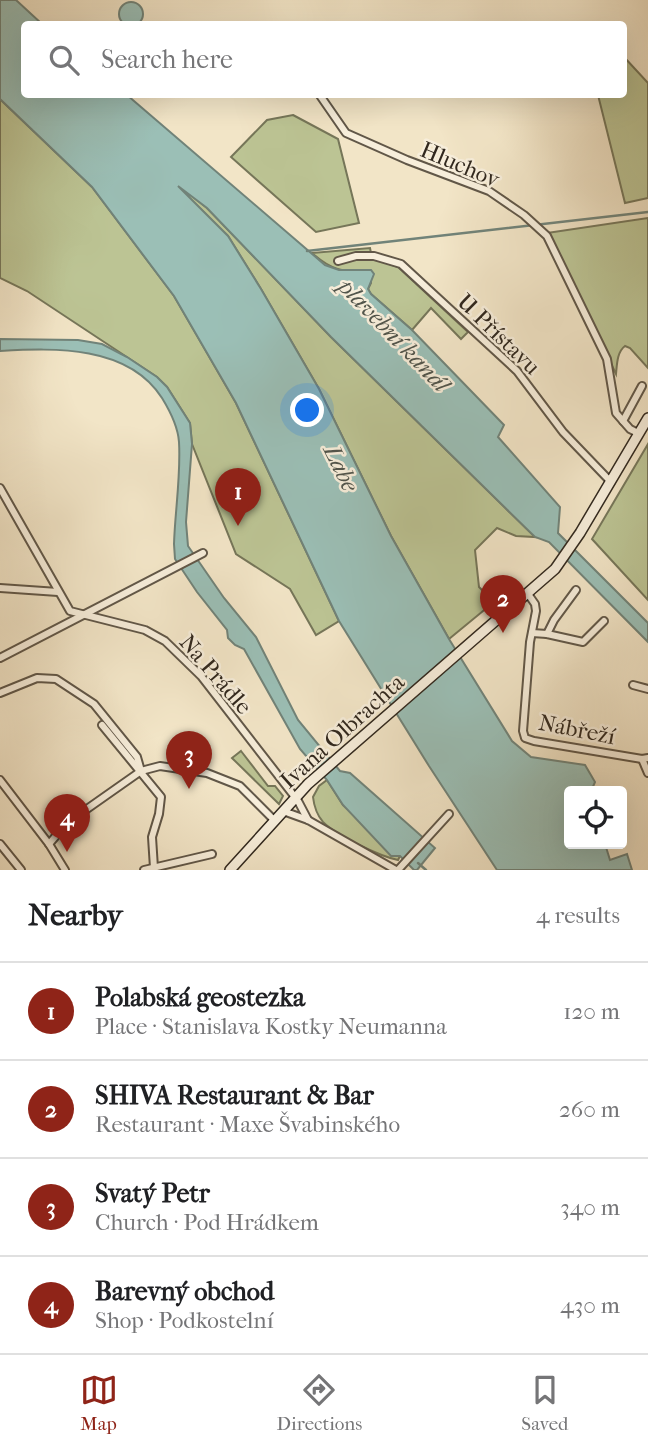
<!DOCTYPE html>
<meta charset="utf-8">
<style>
:root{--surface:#fff;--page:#f2f2f2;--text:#202124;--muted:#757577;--line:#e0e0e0;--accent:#8f2418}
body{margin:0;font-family:"IM FELL French Canon",serif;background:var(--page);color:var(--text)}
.controls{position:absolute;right:21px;bottom:21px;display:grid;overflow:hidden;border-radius:7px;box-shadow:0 7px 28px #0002}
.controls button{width:63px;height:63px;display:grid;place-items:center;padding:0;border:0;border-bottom:2px solid var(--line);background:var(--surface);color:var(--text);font:35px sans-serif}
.you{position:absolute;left:308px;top:411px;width:24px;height:24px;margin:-18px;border:5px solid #fff;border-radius:50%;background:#1a73e8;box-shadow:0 0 0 10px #1a73e833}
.badge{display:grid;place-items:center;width:46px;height:46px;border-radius:50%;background:var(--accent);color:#fff;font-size:23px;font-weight:700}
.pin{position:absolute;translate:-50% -58px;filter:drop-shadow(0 2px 4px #0008)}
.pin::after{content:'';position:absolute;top:37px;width:24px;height:21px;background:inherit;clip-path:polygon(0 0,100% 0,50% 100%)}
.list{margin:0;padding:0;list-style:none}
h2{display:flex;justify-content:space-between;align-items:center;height:91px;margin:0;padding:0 28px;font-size:30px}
h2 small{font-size:23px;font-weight:400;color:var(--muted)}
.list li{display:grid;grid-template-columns:46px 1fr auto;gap:21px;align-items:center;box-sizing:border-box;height:98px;padding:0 28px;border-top:2px solid var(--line)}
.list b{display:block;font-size:26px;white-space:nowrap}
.list p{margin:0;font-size:23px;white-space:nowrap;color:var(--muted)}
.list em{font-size:23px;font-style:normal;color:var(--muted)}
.icon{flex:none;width:38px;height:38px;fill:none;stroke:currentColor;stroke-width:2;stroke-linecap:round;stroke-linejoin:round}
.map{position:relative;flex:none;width:648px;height:870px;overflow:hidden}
.search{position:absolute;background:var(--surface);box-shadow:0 7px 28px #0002;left:21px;right:21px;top:21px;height:77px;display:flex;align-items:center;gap:18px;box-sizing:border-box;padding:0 24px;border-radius:7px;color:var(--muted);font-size:26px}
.sheet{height:483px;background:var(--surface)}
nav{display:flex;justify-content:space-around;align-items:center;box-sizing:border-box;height:98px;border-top:2px solid var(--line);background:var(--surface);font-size:19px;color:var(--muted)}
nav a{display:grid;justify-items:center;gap:4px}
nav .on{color:var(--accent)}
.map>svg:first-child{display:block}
.green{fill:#bcc494;stroke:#767659;stroke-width:2}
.water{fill:#9bbfb6;stroke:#718379;stroke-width:2}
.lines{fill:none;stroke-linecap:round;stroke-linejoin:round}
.stream{stroke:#718379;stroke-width:2.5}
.minor-casing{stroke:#615748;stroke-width:10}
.secondary-casing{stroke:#31281e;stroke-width:12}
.minor{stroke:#f7eedb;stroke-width:6}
.secondary{stroke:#f7eedb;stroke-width:9}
.labels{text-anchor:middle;stroke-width:5;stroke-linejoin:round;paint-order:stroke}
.street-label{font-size:23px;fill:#31281e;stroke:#f7eedb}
.water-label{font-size:24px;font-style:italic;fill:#51554c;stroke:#f7eedb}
</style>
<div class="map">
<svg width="648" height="870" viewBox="0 0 648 870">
<rect width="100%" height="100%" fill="#f2e5c7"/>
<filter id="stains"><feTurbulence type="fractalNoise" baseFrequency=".00286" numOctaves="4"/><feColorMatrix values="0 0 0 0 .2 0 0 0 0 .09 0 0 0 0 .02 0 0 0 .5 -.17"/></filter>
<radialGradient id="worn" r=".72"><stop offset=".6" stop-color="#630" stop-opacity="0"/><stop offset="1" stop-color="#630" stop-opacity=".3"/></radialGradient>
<!-- green -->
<g class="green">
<path d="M624 57 648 83V198L625 203 598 95 624 94Z"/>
<path d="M0 99 92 187 174 296 236 403 339 621 316 635 290 589 236 554 192 444 190 423 167 387 157 377 27 291 0 278Z"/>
<path d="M293 115 338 139 359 223 316 232 231 157 267 120Z"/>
<path d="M168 177 207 208 331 337 535 537 516 536 497 528 475 550 479 587 494 602 449 639 391 536 319 389 261 289 228 236Z"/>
<path d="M648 218V368L630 348 625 346C617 352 617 364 616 374L554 244 547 233Z"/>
<path d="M370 248 372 258 398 267 468 332 461 339 431 308 412 330 371 294 368 289 371 283 367 270C342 273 330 269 312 253Z"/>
<path d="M648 444V600L592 539Z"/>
<path d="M241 751 268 786H275L283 796 279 804 232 758Z"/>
<path d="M327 780 343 805 400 856 398 860C379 856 337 836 323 822 317 815 314 806 313 797L319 786Z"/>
</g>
<!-- water -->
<g class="water">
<path d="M0 0H16L42 24H24V94L127 95 325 265 339 270H371L374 274 368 289 371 294 412 330 504 425 498 437 560 507 558 533 648 623V642L549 542 535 537 331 337 207 208 178 186 228 236 261 289 319 389 391 536 449 639 512 741 531 757 585 765 595 782 592 789 593 791H569V844H605L610 860 627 854 632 870H497L429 766 339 621 236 403 174 296 92 187 0 99Z"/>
<circle cx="131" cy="14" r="12"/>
<path d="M0 339 78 340 102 344 127 357 157 377 167 387 190 423 192 444 186 522 188 546 224 598 256 637 298 720 340 771 350 773 435 848 417 870H414L400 856H391L343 805 327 780 300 749 244 649 235 645 228 638 227 630 197 592 175 559 174 544C175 511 181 476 179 442 178 427 170 411 162 398 128 345 55 348 0 351Z"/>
</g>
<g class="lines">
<!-- stream -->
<g class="stream">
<path d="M307 251 648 212"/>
<path d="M418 863 426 870"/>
</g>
<defs>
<g id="minor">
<path d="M319 94 346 133 407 160 489 191 524 215 547 236 607 359 616 413 630 429 638 433"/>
<path d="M338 261 356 256H374L401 264 517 371 563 432 611 482"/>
<path d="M623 421 642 386"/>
<path d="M0 488 70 611 145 630 165 641 201 676 298 801 308 820"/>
<path d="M0 588 58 592"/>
<path d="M528 594 535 604 536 611 530 642 523 731 525 738 534 741 642 759 648 758"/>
<path d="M532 633 547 634 583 642 604 621"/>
<path d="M547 634 554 620 576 590"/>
<path d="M0 658 203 553"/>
<path d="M633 685 648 689"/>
<path d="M0 693 37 678 56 679 94 704 137 757 141 771"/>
<path d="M102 725 161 797 159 814 152 837 154 868"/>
<path d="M642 759 648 773"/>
<path d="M0 780 49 844 65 870"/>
<path d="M283 811 308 820 396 870"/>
<path d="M0 844 21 870"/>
<path d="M49 844 67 823 141 771 160 766 207 773 240 786 275 821"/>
<path d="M144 870 212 854"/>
<path d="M398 870 449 814"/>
</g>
<path id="secondary" d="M230 870 308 784 555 569 580 533 648 418"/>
</defs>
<!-- minor casing -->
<use href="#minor" class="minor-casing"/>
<!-- secondary casing -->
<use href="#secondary" class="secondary-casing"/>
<!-- minor -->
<use href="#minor" class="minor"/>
<!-- secondary -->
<use href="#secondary" class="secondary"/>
</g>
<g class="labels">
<!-- street labels -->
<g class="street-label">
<text transform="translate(460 164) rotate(23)" y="8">Hluchov</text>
<text transform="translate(499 334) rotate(44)" y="8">U Přístavu</text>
<text transform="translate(216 674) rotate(49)" y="8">Na Prádle</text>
<text transform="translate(577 729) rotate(11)" y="8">Nábřeží</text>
<text transform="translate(342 731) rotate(-42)" y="8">Ivana Olbrachta</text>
</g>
<!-- water labels -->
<g class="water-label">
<text transform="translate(394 335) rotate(46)" y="8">plavební kanál</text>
<text transform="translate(341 468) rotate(64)" y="8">Labe</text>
</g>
</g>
<rect width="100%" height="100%" filter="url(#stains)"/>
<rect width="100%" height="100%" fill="url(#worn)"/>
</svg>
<div class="controls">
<button><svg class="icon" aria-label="locate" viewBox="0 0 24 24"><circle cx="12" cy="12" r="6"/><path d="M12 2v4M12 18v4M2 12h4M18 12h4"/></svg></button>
</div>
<div class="you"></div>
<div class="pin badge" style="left:238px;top:526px">1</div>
<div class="pin badge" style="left:503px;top:633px">2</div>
<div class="pin badge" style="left:189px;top:789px">3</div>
<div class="pin badge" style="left:67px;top:852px">4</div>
<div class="search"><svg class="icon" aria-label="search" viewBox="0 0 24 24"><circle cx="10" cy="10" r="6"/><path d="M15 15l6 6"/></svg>Search here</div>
</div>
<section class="sheet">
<h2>Nearby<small>4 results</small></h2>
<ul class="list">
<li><span class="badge">1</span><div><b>Polabská geostezka</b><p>Place · Stanislava Kostky Neumanna</p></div><em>120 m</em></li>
<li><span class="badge">2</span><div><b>SHIVA Restaurant &amp; Bar</b><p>Restaurant · Maxe Švabinského</p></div><em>260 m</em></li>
<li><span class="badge">3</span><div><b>Svatý Petr</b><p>Church · Pod Hrádkem</p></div><em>340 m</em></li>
<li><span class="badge">4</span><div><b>Barevný obchod</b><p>Shop · Podkostelní</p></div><em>430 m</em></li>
</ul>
</section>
<nav>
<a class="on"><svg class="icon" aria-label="map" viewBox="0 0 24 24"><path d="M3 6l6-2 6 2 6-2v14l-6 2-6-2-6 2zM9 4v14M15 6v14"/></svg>Map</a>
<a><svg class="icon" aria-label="directions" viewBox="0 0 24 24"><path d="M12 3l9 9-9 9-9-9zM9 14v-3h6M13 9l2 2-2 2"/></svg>Directions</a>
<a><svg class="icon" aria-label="saved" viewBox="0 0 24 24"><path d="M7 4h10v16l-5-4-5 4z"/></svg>Saved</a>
</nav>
